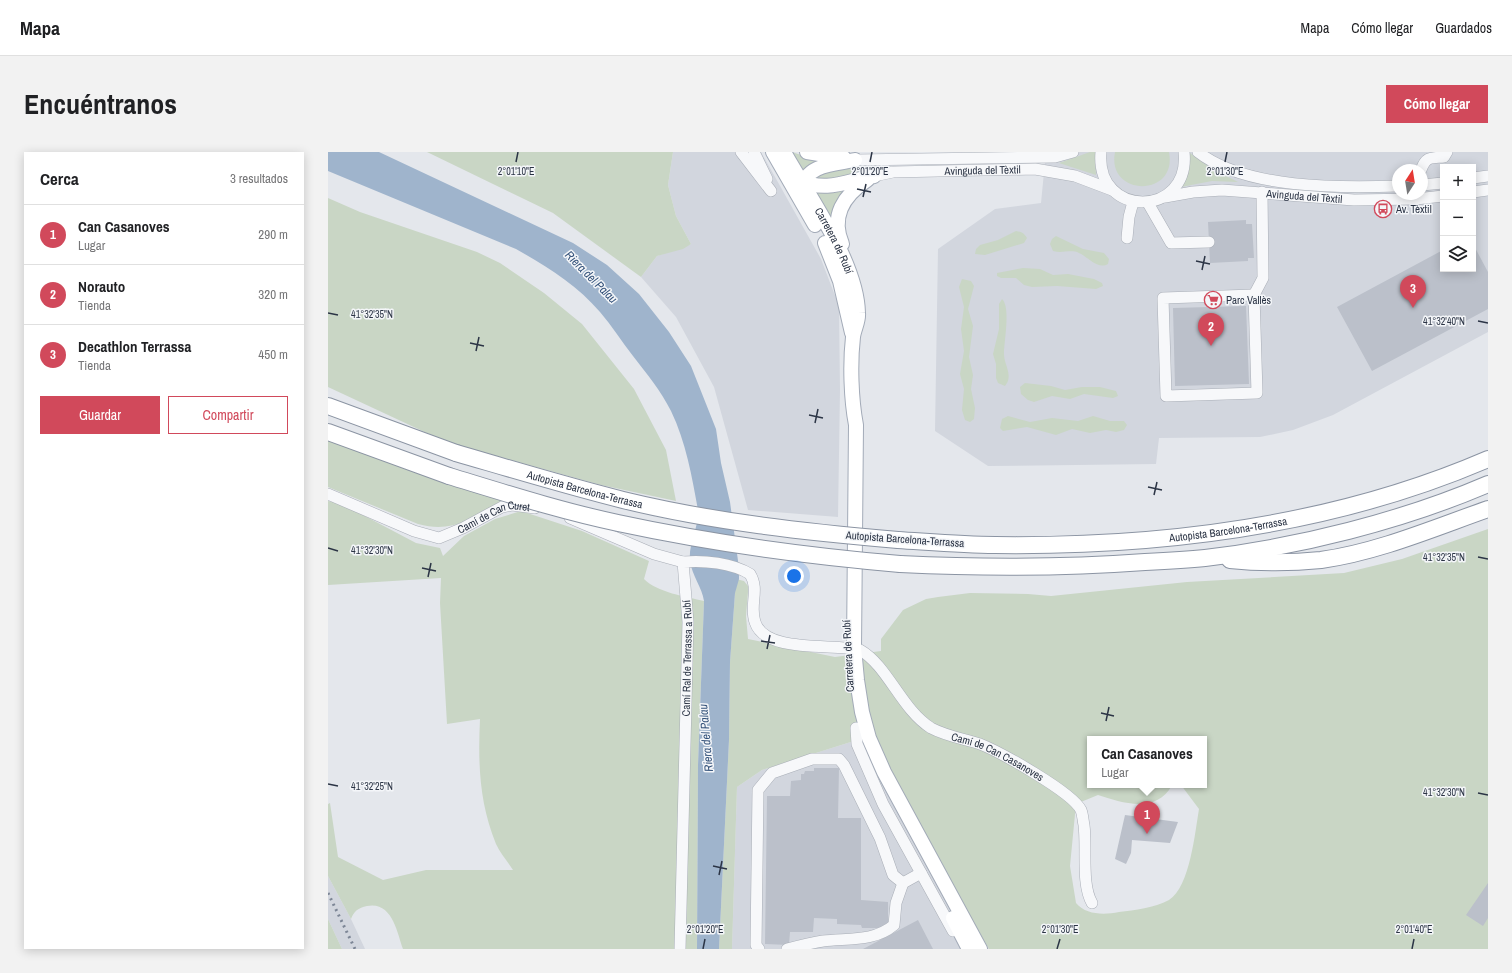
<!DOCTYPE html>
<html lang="es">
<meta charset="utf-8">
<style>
:root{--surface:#fff;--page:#f2f2f2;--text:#202124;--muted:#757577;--line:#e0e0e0;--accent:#d1495b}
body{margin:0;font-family:"Archivo Narrow",sans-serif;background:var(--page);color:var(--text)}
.controls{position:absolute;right:12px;top:12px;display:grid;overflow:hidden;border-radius:0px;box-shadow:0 2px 10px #0003}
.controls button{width:36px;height:36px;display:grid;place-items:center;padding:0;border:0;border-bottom:1px solid var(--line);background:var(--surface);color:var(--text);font:20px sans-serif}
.compass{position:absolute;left:1064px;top:12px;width:36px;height:36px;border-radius:50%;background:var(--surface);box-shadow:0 2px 10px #0003;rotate:12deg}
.you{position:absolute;left:466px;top:424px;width:14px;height:14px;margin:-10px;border:3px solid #fff;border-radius:50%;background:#1a73e8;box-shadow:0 0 0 6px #1a73e833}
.badge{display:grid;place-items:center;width:26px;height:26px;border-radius:50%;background:var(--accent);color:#fff;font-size:13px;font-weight:700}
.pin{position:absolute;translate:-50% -33px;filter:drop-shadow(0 1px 2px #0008)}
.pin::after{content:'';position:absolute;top:21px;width:14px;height:12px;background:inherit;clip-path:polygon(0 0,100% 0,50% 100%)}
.popup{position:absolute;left:759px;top:584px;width:120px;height:52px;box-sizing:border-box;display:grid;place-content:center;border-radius:0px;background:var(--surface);filter:drop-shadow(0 1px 3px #0005);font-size:13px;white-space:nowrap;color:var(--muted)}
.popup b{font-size:15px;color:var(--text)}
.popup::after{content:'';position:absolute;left:50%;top:100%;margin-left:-8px;border:8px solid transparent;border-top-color:var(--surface)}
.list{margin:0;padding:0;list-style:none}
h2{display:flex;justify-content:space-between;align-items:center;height:52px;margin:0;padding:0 16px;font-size:17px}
h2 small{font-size:13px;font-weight:400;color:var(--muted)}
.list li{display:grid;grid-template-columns:26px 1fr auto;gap:12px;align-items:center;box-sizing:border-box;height:60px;padding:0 16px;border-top:1px solid var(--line)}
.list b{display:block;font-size:15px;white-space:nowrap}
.list p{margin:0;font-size:13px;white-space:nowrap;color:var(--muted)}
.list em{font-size:13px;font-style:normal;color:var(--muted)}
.actions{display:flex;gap:8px;padding:12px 16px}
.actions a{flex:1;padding:9px 0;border:1px solid var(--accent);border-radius:0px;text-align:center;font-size:14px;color:var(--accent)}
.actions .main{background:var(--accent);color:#fff}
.icon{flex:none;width:22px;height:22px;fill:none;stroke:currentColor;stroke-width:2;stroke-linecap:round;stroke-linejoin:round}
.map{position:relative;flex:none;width:1160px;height:797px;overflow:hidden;border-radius:0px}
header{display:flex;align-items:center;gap:24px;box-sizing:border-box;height:56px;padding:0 20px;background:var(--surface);border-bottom:1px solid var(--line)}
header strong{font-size:19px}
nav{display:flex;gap:22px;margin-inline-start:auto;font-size:14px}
.intro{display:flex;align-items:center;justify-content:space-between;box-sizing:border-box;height:96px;padding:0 24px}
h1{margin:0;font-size:28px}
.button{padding:10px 18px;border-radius:0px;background:var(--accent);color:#fff;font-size:14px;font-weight:700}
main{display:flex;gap:24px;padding:0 24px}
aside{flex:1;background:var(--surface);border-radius:0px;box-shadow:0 2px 10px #0003}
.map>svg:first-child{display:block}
.built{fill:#d2d6de;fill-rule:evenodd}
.green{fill:#c9d6c5;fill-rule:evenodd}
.water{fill:#9fb4cc}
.building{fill:#bbc0ca}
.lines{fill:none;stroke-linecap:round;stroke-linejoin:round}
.minor-casing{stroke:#a9aeb7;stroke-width:12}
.major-casing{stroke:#a3abb8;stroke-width:16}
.highway-casing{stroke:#8b94a3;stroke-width:18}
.minor{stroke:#f7f8fa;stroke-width:11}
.major{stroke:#fff;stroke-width:14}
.highway{stroke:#fff;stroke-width:16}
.rail{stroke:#7d8696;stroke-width:3;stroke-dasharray:2 4;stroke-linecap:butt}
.highway-bridge-casing{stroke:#8b94a3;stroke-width:18;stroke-linecap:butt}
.highway-bridge{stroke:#fff;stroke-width:16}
.ticks{fill:none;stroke:#2b3445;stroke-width:1.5}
.labels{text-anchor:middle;stroke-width:3;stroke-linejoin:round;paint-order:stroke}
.street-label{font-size:11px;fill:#2b3445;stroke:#f4f6f9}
.poi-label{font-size:11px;fill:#2b3445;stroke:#f4f6f9;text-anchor:start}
.water-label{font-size:12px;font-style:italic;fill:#34527a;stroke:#f4f6f9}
.ticks-label{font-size:10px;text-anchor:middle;fill:#2b3445;stroke:#f4f6f9;stroke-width:3;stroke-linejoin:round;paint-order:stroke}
</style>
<header>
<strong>Mapa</strong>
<nav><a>Mapa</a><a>Cómo llegar</a><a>Guardados</a></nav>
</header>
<div class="intro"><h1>Encuéntranos</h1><a class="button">Cómo llegar</a></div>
<main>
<aside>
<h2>Cerca<small>3 resultados</small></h2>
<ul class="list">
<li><span class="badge">1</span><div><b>Can Casanoves</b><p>Lugar</p></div><em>290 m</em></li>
<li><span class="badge">2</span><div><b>Norauto</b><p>Tienda</p></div><em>320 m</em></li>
<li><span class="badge">3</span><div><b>Decathlon Terrassa</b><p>Tienda</p></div><em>450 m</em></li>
</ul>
<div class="actions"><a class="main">Guardar</a><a>Compartir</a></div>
</aside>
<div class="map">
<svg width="1160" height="797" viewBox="0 0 1160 797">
<rect width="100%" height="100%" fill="#e4e7ec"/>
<!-- built -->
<g class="built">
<path d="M345 0H433L493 107 511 154 512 238 510 365 420 358 386 235 348 165 313 125 329 104 363 92 348 64 340 33Z"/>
<path d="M718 0H1160V180L1005 263 965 278 932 285 831 286 828 312 660 314 607 279 610 97 667 57 713 51ZM1115 15H1145V117H1115ZM1070 18H1094V42H1070Z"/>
<path d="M545 583 612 712 661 797H404L409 635 434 618Z"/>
<path d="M0 724 23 767 37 797H14L0 767Z"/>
</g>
<!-- green -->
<g class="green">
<path d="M99 0H345L340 33 348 64 363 92 355 97 329 104 313 125 225 61Z"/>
<path d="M464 0 491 9 473 21Z"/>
<path d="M762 0H767L768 23 731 11Z"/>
<path d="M787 0H841C850 46 778 45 787 0Z"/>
<path d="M862 1 884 17 910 30 884 29 853 35 860 21Z"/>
<path d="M540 16V18L509 29 489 27 491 22 515 17Z"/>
<path d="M515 38 516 39 504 64 502 71 484 39Z"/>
<path d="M0 46 32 60 149 100 172 111 216 141 254 172 306 237 338 298 348 349 273 333 118 290 0 235Z"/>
<path d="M688 79C694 80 696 81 699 86L696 91 657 103 647 102 648 97 652 93 670 88Z"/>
<path d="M728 84 755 97 776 101 781 107 780 112C770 118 760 105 751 101 743 97 734 102 725 99L722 92 724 87Z"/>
<path d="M695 116 712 117 725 123 740 122 766 127 774 131 775 134 768 137 729 134 704 135 696 133 688 126H673L669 124V121Z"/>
<path d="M634 127 643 129 646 134 640 157 645 174 641 205 645 223 643 237 647 256 646 267 642 270 637 268 634 258 636 237 632 222 636 199 633 177 636 155 631 135Z"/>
<path d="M674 147C683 155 676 190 676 202 676 213 686 224 677 234L670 231 668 226V212L665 202 671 177V152Z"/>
<path d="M697 231 723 234 737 238 754 235H772L788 239 790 244 785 246 756 242 742 247 724 244 706 250 700 248 693 242 692 235Z"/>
<path d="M680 264 702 270 724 266 750 269 765 264 782 269H796L799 273 796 278 788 280 778 278 762 281 744 277 728 283 699 275 675 279 672 276 674 267Z"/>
<path d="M0 289 175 348C145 365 126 382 90 372L0 335Z"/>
<path d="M0 349 14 352 88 391 112 396 115 404 136 384 167 367 193 359 254 379 321 409 316 427C328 440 359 445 376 449L370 613 369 797H75C69 780 64 749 39 754 30 756 26 759 23 767L0 724V652L2 651 10 705 55 728 98 718H185C180 710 172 701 168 692 151 650 150 611 152 567L119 572 112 451 113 426 0 433Z"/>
<path d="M1160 377V797H661L612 712 545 583 434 618 409 635 404 797H391L401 588 402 510 408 427 416 429 420 434V440L418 464 420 487 507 505 553 499V487L575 458 598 447 610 445 642 441 700 442 723 444 859 430 1016 421 1074 407ZM762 587H876V633H853L871 657C867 680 862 735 841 748 826 756 807 758 791 760 776 763 758 763 748 751L742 714 748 652 770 643C794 651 829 662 844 633H762Z"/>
<path d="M0 767 14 797H0Z"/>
</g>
<!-- water -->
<path class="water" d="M0 0H51L245 91 279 113 311 142 341 180 363 214 388 277 393 311 402 350 411 416V427L407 441 402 510 401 588 391 797H369L370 613 376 449C374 435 364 424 362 409 360 392 372 372 370 358 364 325 358 290 343 259 333 239 319 222 305 204 294 190 284 174 272 160 249 133 218 114 188 97L0 19Z"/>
<!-- building -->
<g class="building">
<path d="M918 68V72H924L926 106H920V109L882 111 880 70Z"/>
<path d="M1145 92 1160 120V157L1044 219 1009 155 1115 98V117H1145Z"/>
<path d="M918 154 921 232 847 234 845 156Z"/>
<path d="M486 616H511L510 666H533V748L560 750V776H534L533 773 509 772V767L486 766 485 780H462L461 793 437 792 439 644H462L463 629 473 628V622H476L477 619H486Z"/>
<path d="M797 663 850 670 842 691 804 688 803 701 798 712 787 707Z"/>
<path d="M1160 731V766L1155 774 1138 763Z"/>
<path d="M590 768 605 797H535Z"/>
</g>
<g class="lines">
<defs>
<g id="minor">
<path d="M413 0 443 39"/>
<path d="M426 0 439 27"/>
<path d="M773 0C767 67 863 66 856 0"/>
<path d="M870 0C917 37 1012 36 1070 34"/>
<path d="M527 8 727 5 745 0"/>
<path d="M1093 18C1098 4 1103 6 1116 5L1119 0"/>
<path id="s1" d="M546 24 565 20 707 17 747 24 784 38"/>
<path d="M1145 26 1160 24"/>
<path d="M1094 33 1115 31"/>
<path d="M1145 40 1160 38"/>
<path id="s2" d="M837 45 865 40 894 38 1026 48 1088 47 1115 44"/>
<path d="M820 51 843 91 881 90"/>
<path d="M799 86 801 65 805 50"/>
<path d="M926 143 929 241 838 244 835 146Z"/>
<path d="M926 143 935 126 934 40"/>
<path id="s3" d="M0 342 86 379 111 386 135 376 174 355 184 353 207 356"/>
<path d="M242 366 326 402 355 410"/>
<path d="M528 576 529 592 555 652 625 779"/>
<path id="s4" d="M352 797 360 470 355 410C376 408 404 411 422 422 432 438 421 453 427 470 437 502 506 491 532 498 560 514 573 557 603 576 618 584 636 587 652 592 672 600 744 640 753 658 755 663 755 669 756 673 759 696 753 732 764 751"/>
<path d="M431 797 428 793 430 638 444 621 484 607H511L516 613 552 686 565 723 575 731"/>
<path d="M459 797C471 794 483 791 495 789 520 786 546 790 566 773L568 751 575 731 593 721"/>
</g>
<g id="major">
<path d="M445 0 487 73"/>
<path id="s5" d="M456 0C481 45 529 110 530 161 531 169 526 177 525 185 522 211 523 247 528 273L526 496 529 528 534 560 541 586 556 620 652 797"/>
<path d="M479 0 516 6"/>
<path d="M470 28C499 41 518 29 546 24"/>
<path d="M475 37C476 12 508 12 527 8"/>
<path d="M497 91 512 129 524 181"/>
<path d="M514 92C502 64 516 43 539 28"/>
<path d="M625 766 641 797"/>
</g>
<g id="highway">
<path d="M0 254 128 301"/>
<path d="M0 280 121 324"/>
<path id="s6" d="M570 388C602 390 635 393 667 393 834 395 1005 374 1160 307"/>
<path d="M902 408C932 411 963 411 993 408 1050 400 1106 376 1160 357"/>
<path d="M572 412C654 416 735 416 817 410 837 409 857 408 877 406 970 395 1074 369 1160 332"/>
</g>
</defs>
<!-- minor casing -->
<use href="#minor" class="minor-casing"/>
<!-- major casing -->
<use href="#major" class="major-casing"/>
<!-- highway casing -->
<use href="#highway" class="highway-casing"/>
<!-- minor -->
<use href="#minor" class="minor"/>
<!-- major -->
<use href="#major" class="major"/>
<!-- highway -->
<use href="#highway" class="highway"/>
<!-- rail -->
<path class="rail" d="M0 741 27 797"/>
<defs>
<g id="highway-bridge">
<path id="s7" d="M128 301C183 317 239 334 295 348 385 370 478 380 570 388"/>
<path d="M121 324C177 341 233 359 290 371 383 391 478 404 572 412"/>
</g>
</defs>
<!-- highway-bridge casing -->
<use href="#highway-bridge" class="highway-bridge-casing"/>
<!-- highway-bridge -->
<use href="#highway-bridge" class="highway-bridge"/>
</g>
<!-- ticks -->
<path class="ticks" d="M188 10 190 0M542 10 544 0M897 10 899 0M529 37 543 40M535 45 538 32M868 109 882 112M874 118 877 104M0 161 10 163M1150 169 1160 171M142 191 156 194M148 199 151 185M481 263 495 266M487 271 490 257M820 335 834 338M826 343 829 330M0 396 10 399M1150 405 1160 407M94 416 108 419M100 425 103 411M433 489 447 491M439 497 442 483M773 561 786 564M778 569 781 555M0 632 10 634M1150 641 1160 643M385 714 399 717M391 723 394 709M375 797 377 787M729 797 732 787M1084 797 1086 787"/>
<!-- icons -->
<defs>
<symbol id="bus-ring" viewBox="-11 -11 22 22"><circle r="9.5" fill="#f4f6f9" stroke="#d1495b" stroke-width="1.5"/><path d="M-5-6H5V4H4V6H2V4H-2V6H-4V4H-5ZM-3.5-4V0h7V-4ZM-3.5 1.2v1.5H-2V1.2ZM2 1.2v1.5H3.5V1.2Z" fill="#d1495b"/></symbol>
<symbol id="supermarket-ring" viewBox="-11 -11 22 22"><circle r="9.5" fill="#f4f6f9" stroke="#d1495b" stroke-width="1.5"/><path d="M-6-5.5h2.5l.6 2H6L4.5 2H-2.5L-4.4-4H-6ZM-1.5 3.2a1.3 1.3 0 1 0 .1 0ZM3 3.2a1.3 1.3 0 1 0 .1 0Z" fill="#d1495b"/></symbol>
</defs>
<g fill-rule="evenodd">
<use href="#bus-ring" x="1045" y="47" width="20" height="20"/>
<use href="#supermarket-ring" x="875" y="138" width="20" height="20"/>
</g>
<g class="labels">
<!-- street labels -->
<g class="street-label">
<text dy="4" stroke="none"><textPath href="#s1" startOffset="109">Avinguda del Tèxtil</textPath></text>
<text dy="4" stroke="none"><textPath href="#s2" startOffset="140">Avinguda del Tèxtil</textPath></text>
<text dy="4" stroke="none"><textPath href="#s5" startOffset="102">Carretera de Rubí</textPath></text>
<text dy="4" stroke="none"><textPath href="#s7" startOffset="134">Autopista Barcelona-Terrassa</textPath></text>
<text dy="4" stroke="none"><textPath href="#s3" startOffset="179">Camí de Can Curet</textPath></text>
<text dy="4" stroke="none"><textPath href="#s6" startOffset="331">Autopista Barcelona-Terrassa</textPath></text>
<text transform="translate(577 387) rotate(4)" y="4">Autopista Barcelona-Terrassa</text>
<text transform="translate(520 504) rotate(-93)" y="4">Carretera de Rubí</text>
<text dy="4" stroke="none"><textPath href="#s4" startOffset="291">Camí Ral de Terrassa a Rubí</textPath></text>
<text dy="4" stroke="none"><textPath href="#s4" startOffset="798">Camí de Can Casanoves</textPath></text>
</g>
<!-- poi labels -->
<g class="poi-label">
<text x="1068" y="61">Av. Tèxtil</text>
<text x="898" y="152">Parc Vallès</text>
</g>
<!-- water labels -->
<g class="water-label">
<text transform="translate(263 125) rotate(45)" y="4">Riera del Palau</text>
<text transform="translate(378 586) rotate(-95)" y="4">Riera del Palau</text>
</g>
</g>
<g class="ticks-label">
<text x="188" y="23">2°01'10"E</text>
<text x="542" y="23">2°01'20"E</text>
<text x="897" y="23">2°01'30"E</text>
<text x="44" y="166">41°32'35"N</text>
<text x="1116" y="173">41°32'40"N</text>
<text x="44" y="402">41°32'30"N</text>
<text x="1116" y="409">41°32'35"N</text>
<text x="44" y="638">41°32'25"N</text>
<text x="1116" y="644">41°32'30"N</text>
<text x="377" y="781">2°01'20"E</text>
<text x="732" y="781">2°01'30"E</text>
<text x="1086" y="781">2°01'40"E</text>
</g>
</svg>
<div class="controls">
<button>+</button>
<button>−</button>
<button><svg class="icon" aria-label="layers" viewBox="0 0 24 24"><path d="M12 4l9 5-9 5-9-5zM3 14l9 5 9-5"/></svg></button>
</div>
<svg class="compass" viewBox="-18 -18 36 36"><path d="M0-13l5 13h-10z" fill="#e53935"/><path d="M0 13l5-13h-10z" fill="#757577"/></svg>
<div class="you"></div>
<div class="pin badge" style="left:819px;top:682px">1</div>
<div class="popup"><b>Can Casanoves</b>Lugar</div>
<div class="pin badge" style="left:883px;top:194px">2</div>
<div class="pin badge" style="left:1085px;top:156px">3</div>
</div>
</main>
